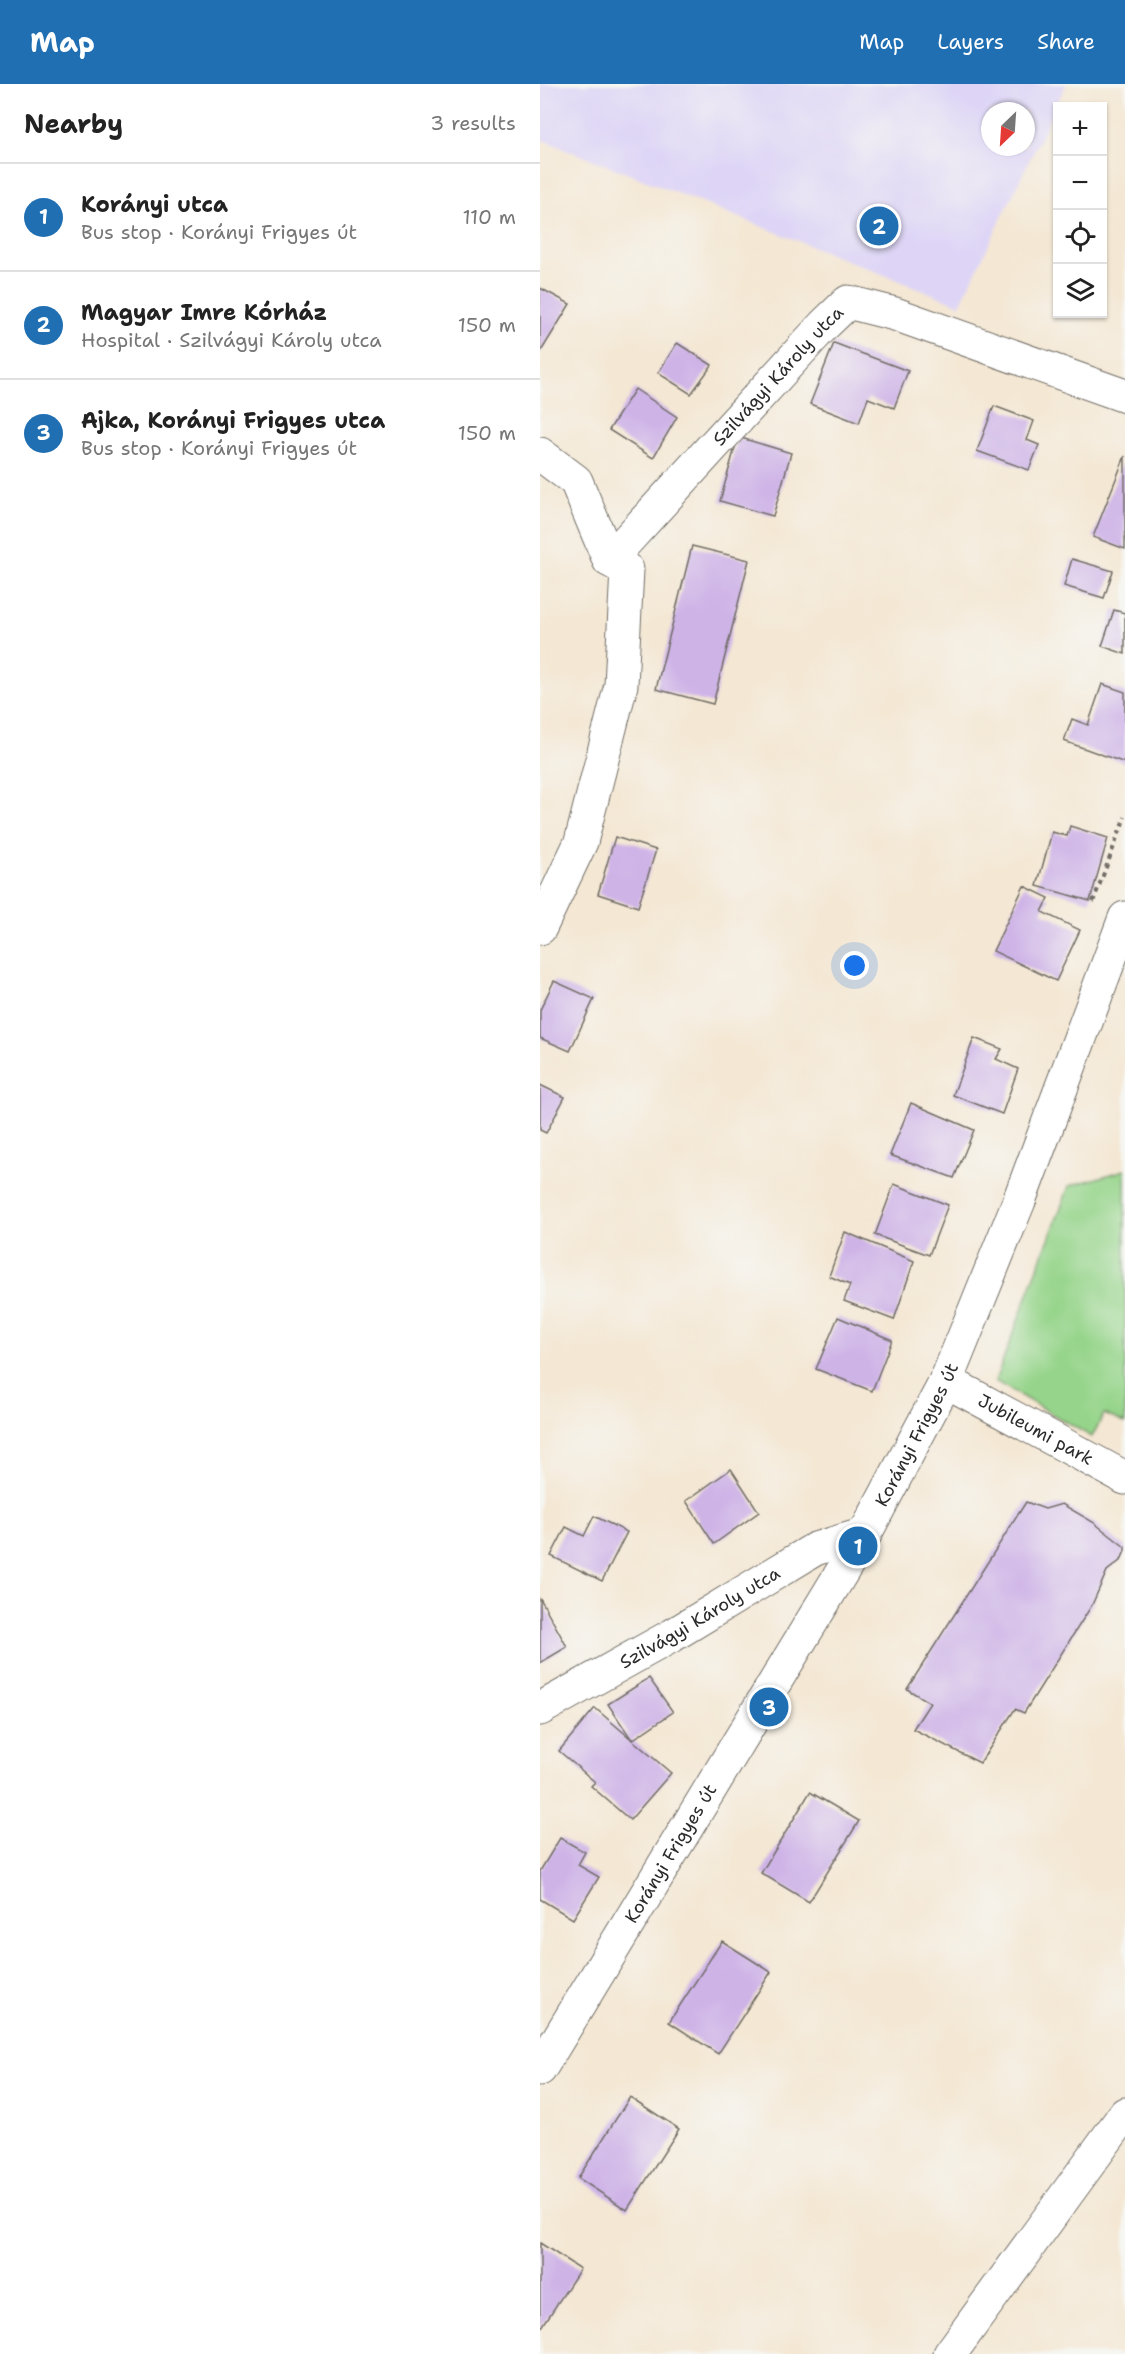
<!DOCTYPE html>
<meta charset="utf-8">
<style>
:root{--surface:#fff;--page:#f2f2f2;--text:#222;--muted:#767676;--line:#e0e0e0;--accent:#1f6fb2}
body{margin:0;font-family:"Shantell Sans",sans-serif;background:var(--page);color:var(--text)}
.controls{position:absolute;right:18px;top:18px;display:grid;overflow:hidden;border-radius:0px;box-shadow:0 2px 4px #0004}
.controls button{width:54px;height:54px;display:grid;place-items:center;padding:0;border:0;border-bottom:2px solid var(--line);background:var(--surface);color:var(--text);font:30px sans-serif}
.compass{position:absolute;left:441px;top:18px;width:54px;height:54px;border-radius:50%;background:var(--surface);box-shadow:0 2px 4px #0004;rotate:205deg}
.you{position:absolute;left:315px;top:882px;width:21px;height:21px;margin:-15px;border:4px solid #fff;border-radius:50%;background:#1a73e8;box-shadow:0 0 0 9px #1a73e833}
.badge{display:grid;place-items:center;width:39px;height:39px;border-radius:50%;background:var(--accent);color:#fff;font-size:20px;font-weight:700}
.pin{position:absolute;translate:-50% -50%;border:3px solid #fff;box-shadow:0 2px 6px #0006}
.list{margin:0;padding:0;list-style:none}
h2{display:flex;justify-content:space-between;align-items:center;height:78px;margin:0;padding:0 24px;font-size:26px}
h2 small{font-size:20px;font-weight:400;color:var(--muted)}
.list li{display:grid;grid-template-columns:39px 1fr auto;gap:18px;align-items:center;box-sizing:border-box;height:108px;padding:0 24px;border-top:2px solid var(--line)}
.list b{display:block;font-size:22px;white-space:nowrap}
.list p{margin:0;font-size:20px;white-space:nowrap;color:var(--muted)}
.list em{font-size:20px;font-style:normal;color:var(--muted)}
.icon{flex:none;width:33px;height:33px;fill:none;stroke:currentColor;stroke-width:2;stroke-linecap:round;stroke-linejoin:round}
.map{position:relative;flex:none;width:585px;height:2270px;overflow:hidden}
header{display:flex;align-items:center;gap:36px;box-sizing:border-box;height:84px;padding:0 30px;background:var(--accent);color:#fff}
header strong{font-size:28px}
nav{display:flex;gap:33px;margin-inline-start:auto;font-size:21px}
main{display:flex}
aside{flex:1;background:var(--surface)}
.map>svg:first-child{display:block}
.built{fill:#ded5f6;fill-rule:evenodd}
.green{fill:#95d48a;stroke:#60805a;stroke-width:1.5}
.building{fill:#ceb3e7}
.lines{fill:none;stroke-linecap:round;stroke-linejoin:round}
.minor-casing{stroke:#716d66;stroke-width:35}
.major-casing{stroke:#716d66;stroke-width:35}
.path{stroke:#716d66;stroke-width:4;stroke-dasharray:4.5 4.5;stroke-linecap:butt}
.minor{stroke:#fff;stroke-width:33}
.major{stroke:#fff;stroke-width:33}
.labels{text-anchor:middle;stroke-width:6;stroke-linejoin:round;paint-order:stroke}
.street-label{font-size:18px;fill:#2b2b2b;stroke:#f6f6f2}
</style>
<header>
<strong>Map</strong>
<nav><a>Map</a><a>Layers</a><a>Share</a></nav>
</header>
<main>
<aside>
<h2>Nearby<small>3 results</small></h2>
<ul class="list">
<li><span class="badge">1</span><div><b>Korányi utca</b><p>Bus stop · Korányi Frigyes út</p></div><em>110 m</em></li>
<li><span class="badge">2</span><div><b>Magyar Imre Kórház</b><p>Hospital · Szilvágyi Károly utca</p></div><em>150 m</em></li>
<li><span class="badge">3</span><div><b>Ajka, Korányi Frigyes utca</b><p>Bus stop · Korányi Frigyes út</p></div><em>150 m</em></li>
</ul>
</aside>
<div class="map">
<svg width="585" height="2270" viewBox="0 0 585 2270">
<rect width="100%" height="100%" fill="#f6f6f2"/>
<filter id="ink" filterUnits="userSpaceOnUse"><feTurbulence type="fractalNoise" baseFrequency=".0167" numOctaves="2"/><feDisplacementMap in="SourceGraphic" scale="12" xChannelSelector="R" yChannelSelector="G"/><feConvolveMatrix kernelMatrix="1 2 1 2 8 2 1 2 1" color-interpolation-filters="sRGB"/></filter>
<filter id="wash" filterUnits="userSpaceOnUse"><feTurbulence type="fractalNoise" baseFrequency=".008" numOctaves="4" result="noise"/><feDisplacementMap in="SourceGraphic" scale="24" xChannelSelector="R" yChannelSelector="G"/><feGaussianBlur stdDeviation="1.35" result="paint"/><feColorMatrix in="noise" values="0 0 0 0 0 0 0 0 0 0 0 0 0 0 0 0 0 1.4 0 .05"/><feComposite in="paint" operator="in"/></filter>
<g filter="url(#wash)">
<rect width="100%" height="100%" fill="#f4e7d3"/>
<!-- built -->
<path class="built" d="M0 0H526L420 221 0 55ZM450 27H486V63H450Z"/>
<!-- green -->
<path class="green" d="M585 1086V1339L564 1330 552 1353 455 1297 529 1102Z"/>
<g id="blocks">
<!-- building -->
<g class="building">
<path d="M0 204 30 220 0 269Z"/>
<path d="M137 259 172 281 151 310 118 289Z"/>
<path d="M294 259 368 287 354 324 328 314 319 339 270 320Z"/>
<path d="M95 305 137 333 113 374 69 346Z"/>
<path d="M454 322 494 337 487 356 499 361 489 386 437 367Z"/>
<path d="M198 353 251 369 233 432 180 417Z"/>
<path d="M585 372V465L553 453Z"/>
<path d="M152 462 209 476 173 620 116 605Z"/>
<path d="M532 475 573 487 564 514 524 502Z"/>
<path d="M574 526 585 529V570L562 562Z"/>
<path d="M562 600 585 608V679L524 657 532 635 548 641Z"/>
<path d="M530 742 568 754 550 817 497 802 512 748 527 752Z"/>
<path d="M75 753 116 766 98 823 58 810Z"/>
<path d="M484 802 509 814 502 828 540 846 516 897 453 867Z"/>
<path d="M14 897 54 915 30 967 0 954V926Z"/>
<path d="M434 954 462 965 456 975 478 985 462 1030 413 1011Z"/>
<path d="M0 1001 25 1013 6 1049 0 1046Z"/>
<path d="M371 1019 434 1046 414 1094 350 1071Z"/>
<path d="M354 1100 408 1121 389 1171 335 1151Z"/>
<path d="M305 1148 374 1177 354 1236 304 1217 310 1201 289 1192Z"/>
<path d="M298 1233 352 1256 332 1307 276 1285Z"/>
<path d="M191 1385 219 1428 174 1460 146 1417Z"/>
<path d="M486 1418 505 1425 522 1420 553 1438 585 1463V1467L581 1476 567 1487 552 1521 484 1629 475 1625 440 1679 373 1645 390 1619 367 1605Z"/>
<path d="M54 1432 87 1448 62 1497 11 1472 26 1443 44 1452Z"/>
<path d="M0 1514 27 1563 0 1579Z"/>
<path d="M109 1594 133 1628 92 1656 68 1620Z"/>
<path d="M55 1624 131 1689 90 1736 51 1702 55 1698 19 1667Z"/>
<path d="M270 1708 319 1737 269 1818 221 1789Z"/>
<path d="M20 1754 45 1768 38 1781 59 1793 33 1835 0 1815V1787Z"/>
<path d="M182 1857 231 1888 178 1970 129 1938Z"/>
<path d="M90 2013 139 2045 87 2126 38 2094Z"/>
<path d="M0 2159 40 2185 0 2246Z"/>
</g>
</g>
</g>
<g filter="url(#ink)">
<use href="#blocks" fill-opacity="0" stroke="#716d66" stroke-width="1.5"/>
<g class="lines">
<defs>
<g id="minor">
<path d="M0 370 36 397 69 476 87 486 81 601 41 758 0 844"/>
<path id="s1" d="M69 476 284 241 308 218 355 230 585 312"/>
<path id="s2" d="M406 1297 585 1394"/>
<path id="s3" d="M0 1625 133 1551 275 1465 325 1450"/>
<path d="M410 2270 585 2030"/>
</g>
<g id="major">
<path id="s4" d="M0 1985 325 1450 406 1297 479 1117 585 834"/>
</g>
</defs>
<!-- minor casing -->
<use href="#minor" class="minor-casing"/>
<!-- major casing -->
<use href="#major" class="major-casing"/>
<!-- path -->
<path class="path" d="M553 818 585 733"/>
<!-- minor -->
<use href="#minor" class="minor"/>
<!-- major -->
<use href="#major" class="major"/>
</g>
</g>
<g class="labels">
<!-- street labels -->
<g class="street-label">
<text dy="6" stroke="none"><textPath href="#s1" startOffset="250">Szilvágyi Károly utca</textPath></text>
<text dy="6" stroke="none"><textPath href="#s2" startOffset="102">Jubileumi park</textPath></text>
<text dy="6" stroke="none"><textPath href="#s4" startOffset="738">Korányi Frigyes út</textPath></text>
<text dy="6" stroke="none"><textPath href="#s3" startOffset="184">Szilvágyi Károly utca</textPath></text>
<text dy="6" stroke="none"><textPath href="#s4" startOffset="252">Korányi Frigyes út</textPath></text>
</g>
</g>
</svg>
<div class="controls">
<button>+</button>
<button>−</button>
<button><svg class="icon" aria-label="locate" viewBox="0 0 24 24"><circle cx="12" cy="12" r="6"/><path d="M12 2v4M12 18v4M2 12h4M18 12h4"/></svg></button>
<button><svg class="icon" aria-label="layers" viewBox="0 0 24 24"><path d="M12 4l9 5-9 5-9-5zM3 14l9 5 9-5"/></svg></button>
</div>
<svg class="compass" viewBox="-18 -18 36 36"><path d="M0-13l5 13h-10z" fill="#e53935"/><path d="M0 13l5-13h-10z" fill="#767676"/></svg>
<div class="you"></div>
<div class="pin badge" style="left:318px;top:1462px">1</div>
<div class="pin badge" style="left:339px;top:142px">2</div>
<div class="pin badge" style="left:229px;top:1623px">3</div>
</div>
</main>
